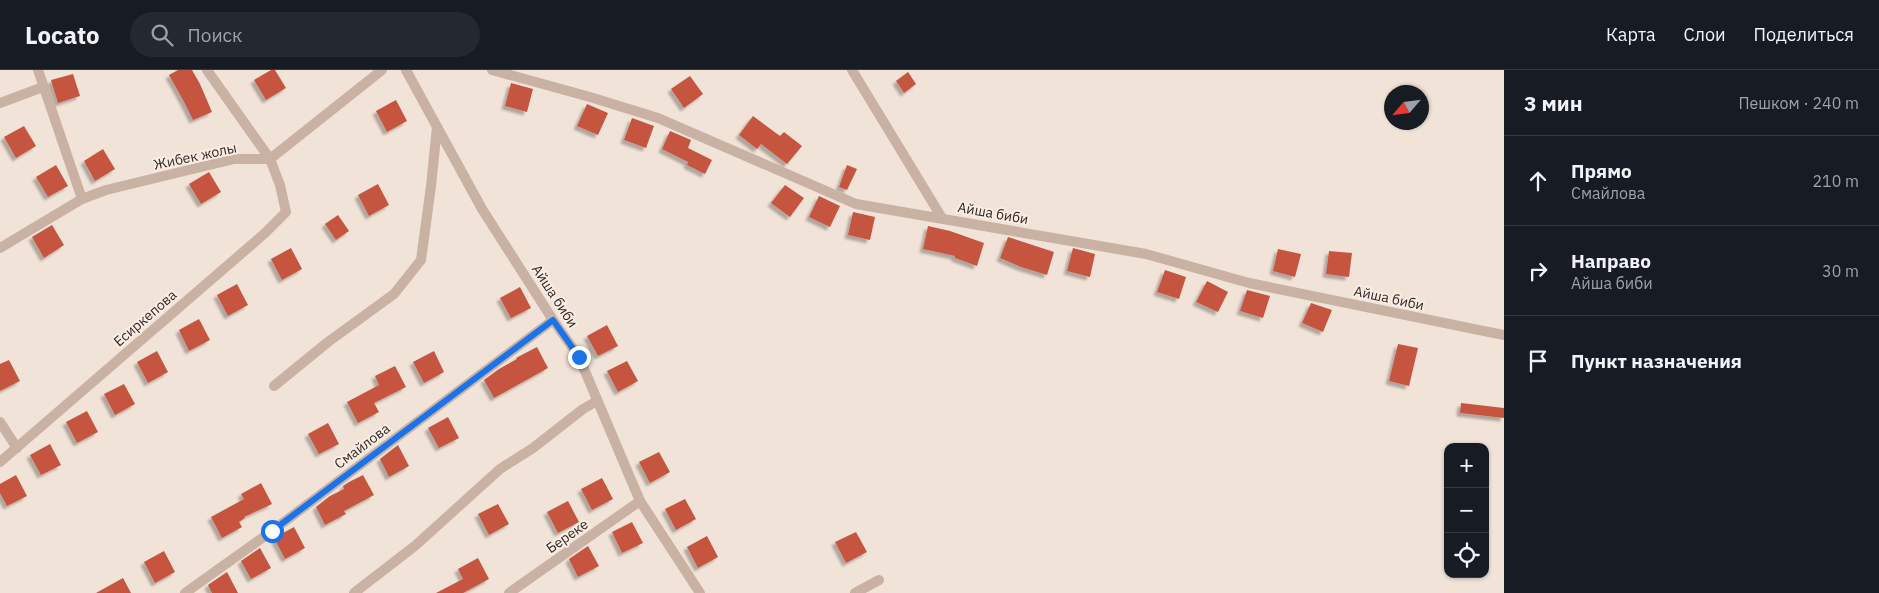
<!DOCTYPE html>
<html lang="ru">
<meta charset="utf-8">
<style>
:root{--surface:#171b24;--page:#242831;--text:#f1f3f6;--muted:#9ea1a6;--line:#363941}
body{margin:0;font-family:"IBM Plex Sans",sans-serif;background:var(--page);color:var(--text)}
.controls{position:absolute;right:15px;bottom:15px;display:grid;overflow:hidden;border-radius:10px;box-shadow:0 1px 4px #0004}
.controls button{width:45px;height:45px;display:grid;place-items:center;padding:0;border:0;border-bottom:1px solid var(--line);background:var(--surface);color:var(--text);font:25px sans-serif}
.compass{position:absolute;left:1384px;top:15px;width:45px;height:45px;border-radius:50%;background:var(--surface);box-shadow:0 1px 4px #0004;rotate:242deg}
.stop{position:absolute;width:15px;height:15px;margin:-11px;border:4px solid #1a73e8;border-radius:50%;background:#fff}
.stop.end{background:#1a73e8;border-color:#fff;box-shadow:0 1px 5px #0008}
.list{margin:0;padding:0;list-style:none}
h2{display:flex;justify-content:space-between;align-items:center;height:65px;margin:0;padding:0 20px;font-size:21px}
h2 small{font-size:16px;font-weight:400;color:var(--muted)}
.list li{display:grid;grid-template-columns:32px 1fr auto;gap:15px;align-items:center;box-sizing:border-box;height:90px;padding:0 20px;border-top:1px solid var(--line)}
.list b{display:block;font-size:19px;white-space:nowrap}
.list p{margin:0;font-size:16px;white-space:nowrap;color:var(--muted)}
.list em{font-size:16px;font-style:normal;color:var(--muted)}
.icon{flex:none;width:28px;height:28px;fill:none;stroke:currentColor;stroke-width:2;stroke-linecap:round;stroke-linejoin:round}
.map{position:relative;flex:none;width:1504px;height:523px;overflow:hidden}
header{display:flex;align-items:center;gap:30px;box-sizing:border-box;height:70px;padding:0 25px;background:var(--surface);border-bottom:1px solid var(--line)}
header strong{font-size:24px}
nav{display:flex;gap:28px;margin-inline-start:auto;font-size:18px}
.search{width:350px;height:45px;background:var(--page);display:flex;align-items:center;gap:12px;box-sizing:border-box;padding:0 18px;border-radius:28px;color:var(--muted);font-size:19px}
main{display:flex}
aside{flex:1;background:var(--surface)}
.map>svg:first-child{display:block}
.building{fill:#c65441;filter:url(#shadow)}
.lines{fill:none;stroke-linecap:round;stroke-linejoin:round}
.minor{stroke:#c9b1a4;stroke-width:10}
.route{stroke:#1a73e8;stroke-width:6}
.labels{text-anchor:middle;stroke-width:4;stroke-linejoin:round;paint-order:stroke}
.street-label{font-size:14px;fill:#342926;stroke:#f9ede4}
</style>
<header>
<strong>Locato</strong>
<div class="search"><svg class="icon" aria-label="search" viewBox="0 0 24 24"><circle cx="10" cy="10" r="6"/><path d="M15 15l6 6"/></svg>Поиск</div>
<nav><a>Карта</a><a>Слои</a><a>Поделиться</a></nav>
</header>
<main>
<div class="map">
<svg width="1504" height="523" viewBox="0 0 1504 523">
<defs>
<filter id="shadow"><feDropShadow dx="-3.5" dy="3.5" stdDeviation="1" flood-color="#0004"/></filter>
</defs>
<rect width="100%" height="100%" fill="#f1e3d8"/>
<!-- building -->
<g class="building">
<path d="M178 0H192L200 14 212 42 193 50 183 30 169 5Z"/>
<path d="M271 0H275L286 18 266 30 254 10Z"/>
<path d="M908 2 916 14 904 23 896 11Z"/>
<path d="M73 4 80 26 58 33 51 10Z"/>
<path d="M690 6 703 24 684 38 671 19Z"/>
<path d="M511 13 533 19 527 42 505 36Z"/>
<path d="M396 30 407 51 387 62 376 41Z"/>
<path d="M587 34 608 43 598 65 577 56Z"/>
<path d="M753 46 780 66 784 62 802 76 787 94 761 74 757 79 739 65Z"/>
<path d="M632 48 654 56 646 78 624 70Z"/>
<path d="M24 56 36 76 16 88 4 67Z"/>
<path d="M670 61 691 70 688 78 712 90 705 104 687 95 688 92 662 79Z"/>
<path d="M103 79 115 99 95 111 84 91Z"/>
<path d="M56 95 68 116 48 127 36 107Z"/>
<path d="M847 95 857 99 847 120 839 117Z"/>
<path d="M209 102 221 122 201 134 189 114Z"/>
<path d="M378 114 389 135 369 146 358 125Z"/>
<path d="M785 115 804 128 790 147 771 133Z"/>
<path d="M819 126 840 136 830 157 809 147Z"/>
<path d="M853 142 875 147 870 170 848 165Z"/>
<path d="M338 145 349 161 336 170 325 154Z"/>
<path d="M52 155 64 175 44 188 32 167Z"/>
<path d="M928 156 950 161 984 173 977 196 955 188V186L923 179Z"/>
<path d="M1008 167 1054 182 1047 205 1021 197 1000 188Z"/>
<path d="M291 178 302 199 282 210 271 189Z"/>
<path d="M1073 178 1095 184 1090 207 1067 201Z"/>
<path d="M1278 179 1301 184 1295 207 1273 201Z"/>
<path d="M1329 181 1352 183 1349 207 1326 204Z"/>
<path d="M1165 200 1186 207 1179 229 1157 222Z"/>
<path d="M1207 211 1228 222 1218 242 1196 232Z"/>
<path d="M237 214 248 235 228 246 217 225Z"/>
<path d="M520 217 531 238 511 248 500 228Z"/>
<path d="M1247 220 1270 226 1263 248 1240 241Z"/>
<path d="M1311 233 1332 240 1323 262 1302 253Z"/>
<path d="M199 249 210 270 189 281 179 260Z"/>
<path d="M607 255 618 276 598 286 587 266Z"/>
<path d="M1398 274 1418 278 1409 316 1389 311Z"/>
<path d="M537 277 548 298 494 328 484 310 499 299 517 289 516 288Z"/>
<path d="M157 281 168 302 148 313 137 292Z"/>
<path d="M434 281 444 302 424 313 413 292Z"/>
<path d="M9 290 20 311 0 321V294Z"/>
<path d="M627 291 638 311 618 322 607 301Z"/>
<path d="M395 296 406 317 374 333 379 342 358 353 347 332 379 315 375 306Z"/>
<path d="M124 314 135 334 115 345 104 324Z"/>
<path d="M1461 333 1504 338V348L1460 343Z"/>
<path d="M87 341 98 362 77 373 66 352Z"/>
<path d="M448 347 459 368 439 378 428 358Z"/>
<path d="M328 353 339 374 319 384 308 364Z"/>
<path d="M50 374 61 395 41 405 30 385Z"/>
<path d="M398 375 409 396 389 407 380 389Z"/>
<path d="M659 382 670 402 650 413 639 392Z"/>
<path d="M16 405 27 426 7 436 0 423V414Z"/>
<path d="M363 405 374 425 344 441 346 444 325 455 316 437 330 426 344 419 343 416 349 412Z"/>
<path d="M602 408 613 429 592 440 581 419Z"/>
<path d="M261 413 272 434 244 447 245 448 239 452 242 457 222 468 211 447 244 429 241 424Z"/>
<path d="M685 429 696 449 676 460 665 439Z"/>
<path d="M568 431 579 452 558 463 547 442Z"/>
<path d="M498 434 509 454 489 465 478 444Z"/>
<path d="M632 452 643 473 622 483 612 462Z"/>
<path d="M294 457 305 478 285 489 274 468Z"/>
<path d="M856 462 867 482 846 493 835 472Z"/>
<path d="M707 466 718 487 698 498 687 477Z"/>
<path d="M588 476 599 496 578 507 569 489Z"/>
<path d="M260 478 271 498 251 509 241 491Z"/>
<path d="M164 481 175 502 155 513 144 492Z"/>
<path d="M478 488 489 509 463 523H436L463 509 458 499Z"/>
<path d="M227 502 238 523H212L208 515Z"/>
<path d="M123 508 131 523H96Z"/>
</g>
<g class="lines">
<!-- minor -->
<g class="minor">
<path d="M38 0 82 129"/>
<path d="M406 0 482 139 553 250 579 287 640 431 700 523"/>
<path d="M492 0 590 27 658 48 856 134 1146 184 1249 213 1504 265"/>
<path d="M852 0 942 148"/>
<path d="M0 33 43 17"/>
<path d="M0 178 82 129 106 120 234 89H270L382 0"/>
<path d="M274 316 328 272 394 224 421 190 431 116 437 57"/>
<path d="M0 352 17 378"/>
<path d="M0 392 264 164 286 142 280 115 270 89 207 0"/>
<path d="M185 523 272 461 553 250"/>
<path d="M354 523 416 475 500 399 533 378 583 339 597 331"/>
<path d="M509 523 640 431"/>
<path d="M855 523 879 510"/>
</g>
</g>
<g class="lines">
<!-- route -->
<path class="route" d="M272 461 553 250 579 287"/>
</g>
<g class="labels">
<!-- street labels -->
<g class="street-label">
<text transform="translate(195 86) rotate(-12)" y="5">Жибек жолы</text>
<text transform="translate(993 143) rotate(10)" y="5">Айша биби</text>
<text transform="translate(555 226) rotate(57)" y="5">Айша биби</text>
<text transform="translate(1389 228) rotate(12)" y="5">Айша биби</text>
<text transform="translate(145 248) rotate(-41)" y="5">Есиркепова</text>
<text transform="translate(362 376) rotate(-37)" y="5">Смайлова</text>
<text transform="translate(567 466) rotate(-35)" y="5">Береке</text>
</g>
</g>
</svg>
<div class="controls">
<button>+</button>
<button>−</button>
<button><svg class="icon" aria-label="locate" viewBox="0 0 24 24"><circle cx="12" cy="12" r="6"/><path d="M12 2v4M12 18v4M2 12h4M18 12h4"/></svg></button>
</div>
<svg class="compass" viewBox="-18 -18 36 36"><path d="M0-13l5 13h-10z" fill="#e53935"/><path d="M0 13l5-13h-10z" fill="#9ea1a6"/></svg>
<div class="stop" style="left:272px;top:461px"></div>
<div class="stop end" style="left:579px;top:287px"></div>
</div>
<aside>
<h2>3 мин<small>Пешком · 240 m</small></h2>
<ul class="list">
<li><svg class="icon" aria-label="ahead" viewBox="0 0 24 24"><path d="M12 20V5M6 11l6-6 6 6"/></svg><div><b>Прямо</b><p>Смайлова</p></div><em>210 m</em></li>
<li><svg class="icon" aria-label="right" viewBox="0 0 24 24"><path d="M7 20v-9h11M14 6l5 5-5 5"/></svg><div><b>Направо</b><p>Айша биби</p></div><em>30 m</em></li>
<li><svg class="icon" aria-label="arrive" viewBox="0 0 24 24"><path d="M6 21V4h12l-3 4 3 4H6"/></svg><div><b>Пункт назначения</b></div></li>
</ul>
</aside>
</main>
